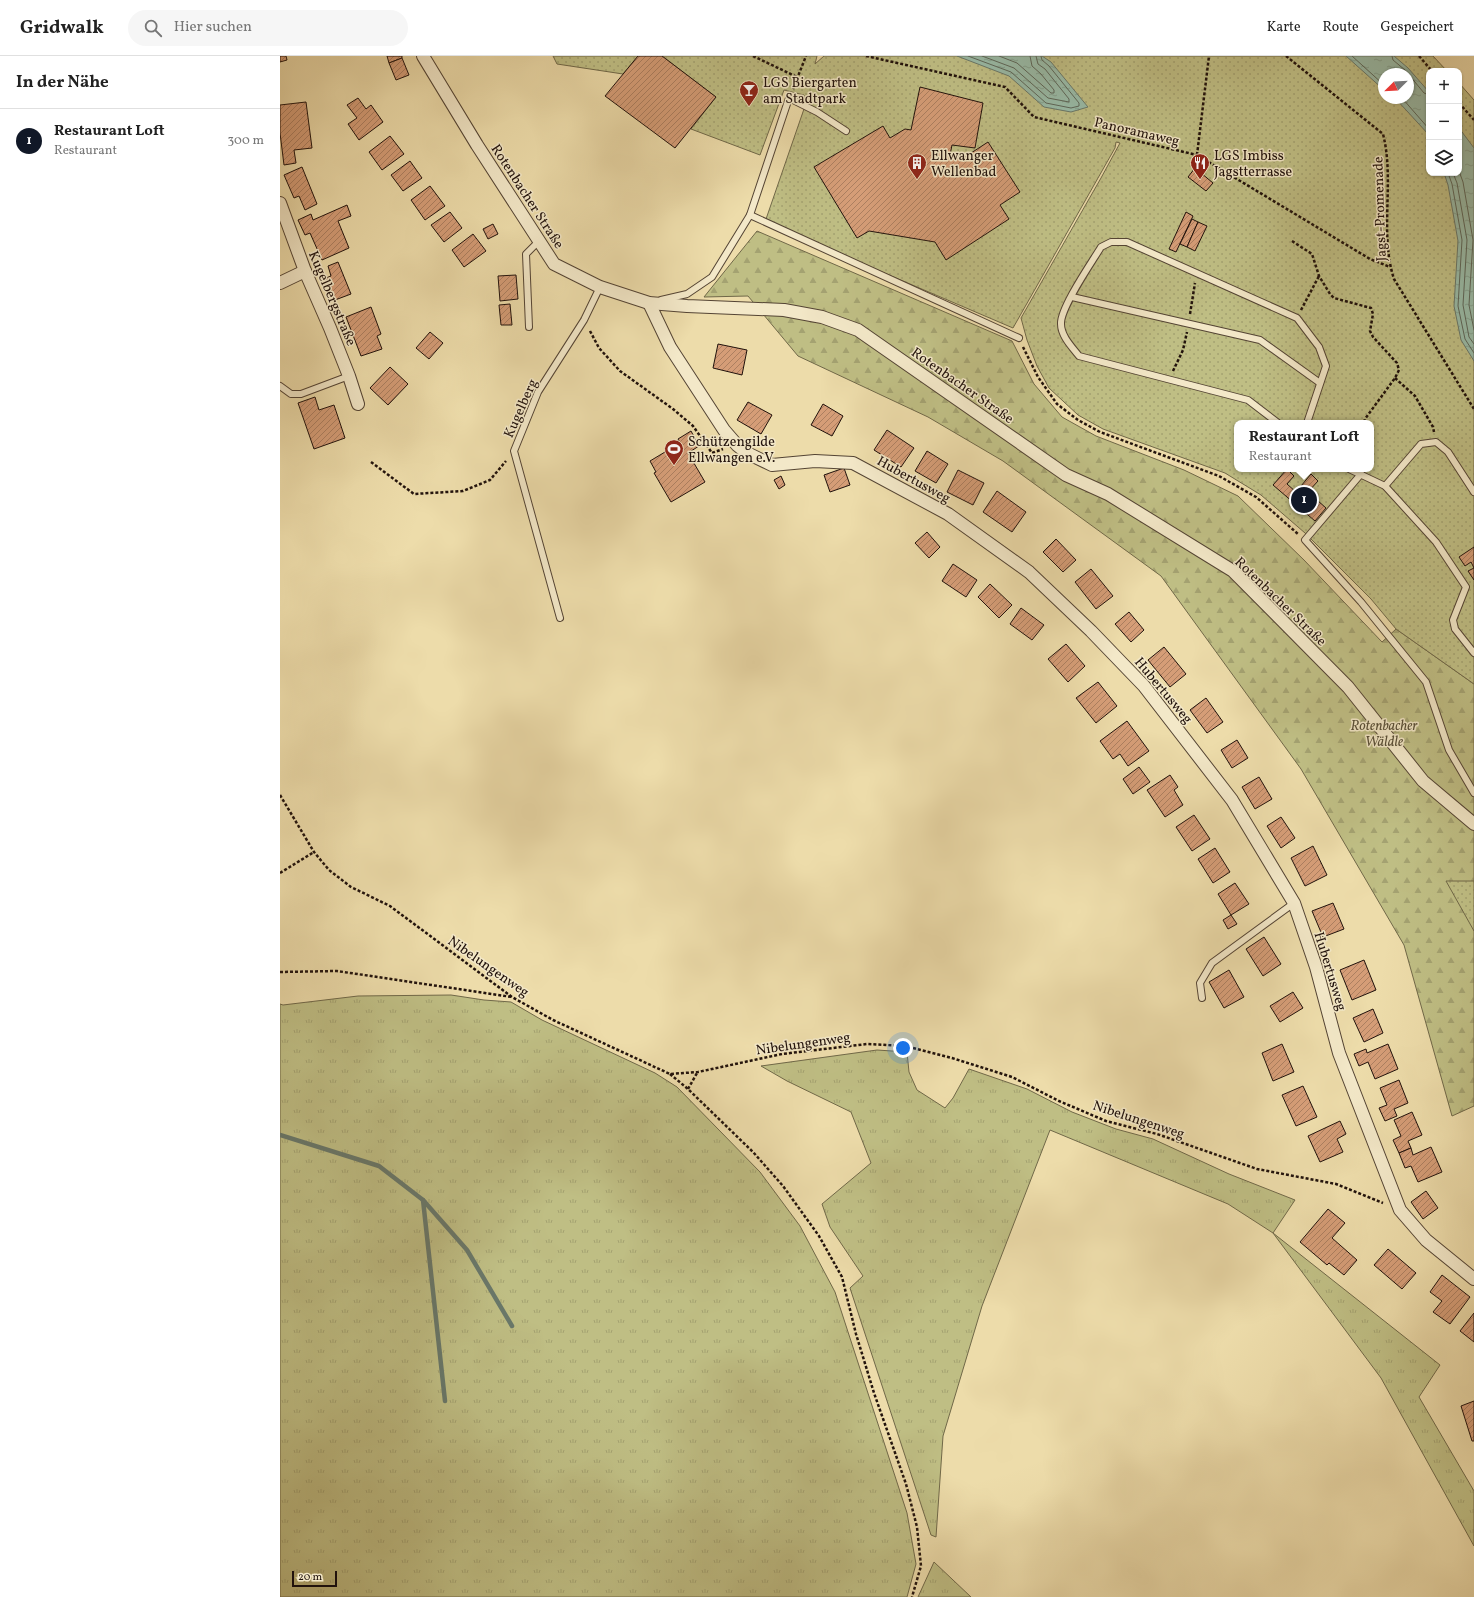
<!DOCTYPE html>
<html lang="de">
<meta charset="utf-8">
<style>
:root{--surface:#fff;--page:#f6f6f6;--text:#222;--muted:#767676;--line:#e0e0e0;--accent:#111827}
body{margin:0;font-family:Vollkorn,serif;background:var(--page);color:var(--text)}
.controls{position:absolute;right:12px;top:12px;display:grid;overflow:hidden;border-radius:8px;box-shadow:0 1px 3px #0004}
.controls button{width:36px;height:36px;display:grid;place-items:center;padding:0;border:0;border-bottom:1px solid var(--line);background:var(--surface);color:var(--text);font:20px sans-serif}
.compass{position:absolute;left:1098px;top:12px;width:36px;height:36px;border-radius:50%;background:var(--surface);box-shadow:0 1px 3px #0004;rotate:246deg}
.scale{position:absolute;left:12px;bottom:10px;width:45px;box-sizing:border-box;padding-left:4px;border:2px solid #21120c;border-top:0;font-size:11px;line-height:14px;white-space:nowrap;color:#21120c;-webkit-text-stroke:3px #f3e8c8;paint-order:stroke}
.you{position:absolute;left:623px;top:992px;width:14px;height:14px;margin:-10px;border:3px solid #fff;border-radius:50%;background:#1a73e8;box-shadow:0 0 0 6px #1a73e833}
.badge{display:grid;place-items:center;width:26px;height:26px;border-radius:50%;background:var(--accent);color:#fff;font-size:13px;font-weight:700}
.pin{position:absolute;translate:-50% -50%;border:2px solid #fff;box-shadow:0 1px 4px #0006}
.popup{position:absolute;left:954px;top:364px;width:140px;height:52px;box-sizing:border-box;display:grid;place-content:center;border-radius:8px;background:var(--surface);filter:drop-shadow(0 1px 3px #0005);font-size:13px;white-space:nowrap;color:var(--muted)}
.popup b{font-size:15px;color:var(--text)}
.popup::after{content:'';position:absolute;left:50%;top:100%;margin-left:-8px;border:8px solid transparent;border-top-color:var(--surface)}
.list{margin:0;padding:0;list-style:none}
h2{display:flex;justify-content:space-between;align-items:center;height:52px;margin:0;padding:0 16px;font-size:17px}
h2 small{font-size:13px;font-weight:400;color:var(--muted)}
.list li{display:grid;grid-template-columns:26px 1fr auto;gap:12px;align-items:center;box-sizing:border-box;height:64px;padding:0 16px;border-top:1px solid var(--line)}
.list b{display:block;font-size:15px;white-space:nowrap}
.list p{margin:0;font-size:13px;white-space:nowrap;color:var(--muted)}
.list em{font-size:13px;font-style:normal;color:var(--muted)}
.icon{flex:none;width:22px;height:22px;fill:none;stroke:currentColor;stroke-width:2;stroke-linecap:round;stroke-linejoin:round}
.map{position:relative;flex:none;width:1194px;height:1541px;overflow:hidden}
header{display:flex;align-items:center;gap:24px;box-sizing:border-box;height:56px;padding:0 20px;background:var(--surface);border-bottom:1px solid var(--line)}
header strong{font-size:19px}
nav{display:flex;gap:22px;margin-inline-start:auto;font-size:14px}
.search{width:280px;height:36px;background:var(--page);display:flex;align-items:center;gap:10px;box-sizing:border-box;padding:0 14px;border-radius:22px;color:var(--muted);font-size:15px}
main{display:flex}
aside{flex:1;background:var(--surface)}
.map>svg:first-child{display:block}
.grass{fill:url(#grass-tufts);stroke:#706848}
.forest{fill:url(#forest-firs);stroke:#706848}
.park{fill:url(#park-dots);stroke:#706848;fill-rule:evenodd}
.water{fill:url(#water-ripples);stroke:#69786a}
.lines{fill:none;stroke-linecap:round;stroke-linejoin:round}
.shore{stroke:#5d675a;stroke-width:1}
.stream{stroke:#69786a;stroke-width:4.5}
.building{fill:url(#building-hatch);stroke:#21120c}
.lane-casing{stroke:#544434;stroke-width:8}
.street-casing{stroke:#544434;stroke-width:14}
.path{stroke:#21120c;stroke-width:2.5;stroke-dasharray:3 2;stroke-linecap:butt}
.lane{stroke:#f3e8c8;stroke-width:6}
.street{stroke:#f3e8c8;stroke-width:12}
.labels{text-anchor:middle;stroke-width:3;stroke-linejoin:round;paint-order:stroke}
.poi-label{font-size:14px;fill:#21120c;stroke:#f3e8c8;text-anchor:start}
.street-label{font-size:14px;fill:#21120c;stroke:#f3e8c8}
.park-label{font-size:14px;font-style:italic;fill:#584e36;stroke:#f3e8c8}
</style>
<header>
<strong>Gridwalk</strong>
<div class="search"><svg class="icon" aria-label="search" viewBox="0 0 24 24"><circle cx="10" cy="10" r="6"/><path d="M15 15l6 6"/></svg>Hier suchen</div>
<nav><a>Karte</a><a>Route</a><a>Gespeichert</a></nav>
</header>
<main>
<aside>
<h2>In der Nähe<small></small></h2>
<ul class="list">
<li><span class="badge">1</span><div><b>Restaurant Loft</b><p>Restaurant</p></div><em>300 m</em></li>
</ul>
</aside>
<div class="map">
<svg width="1194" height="1541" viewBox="0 0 1194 1541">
<defs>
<pattern id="grass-tufts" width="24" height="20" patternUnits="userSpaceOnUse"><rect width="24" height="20" fill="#bfbe84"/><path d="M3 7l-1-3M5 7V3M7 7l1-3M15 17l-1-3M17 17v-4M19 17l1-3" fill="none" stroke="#a4a271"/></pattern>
<pattern id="forest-firs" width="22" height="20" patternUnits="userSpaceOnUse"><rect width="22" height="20" fill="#bfbe84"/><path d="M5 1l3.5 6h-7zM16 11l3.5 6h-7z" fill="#a4a271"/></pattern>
<pattern id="park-dots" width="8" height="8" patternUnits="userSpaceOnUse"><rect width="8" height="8" fill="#bfbe84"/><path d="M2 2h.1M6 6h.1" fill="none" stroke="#a4a271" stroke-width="1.8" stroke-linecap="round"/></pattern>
<pattern id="water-ripples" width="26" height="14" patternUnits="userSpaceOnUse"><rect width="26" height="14" fill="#99bca9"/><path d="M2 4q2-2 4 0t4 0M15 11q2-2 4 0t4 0" fill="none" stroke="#84a190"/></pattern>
<pattern id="building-hatch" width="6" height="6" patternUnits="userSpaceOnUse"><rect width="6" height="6" fill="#d59d77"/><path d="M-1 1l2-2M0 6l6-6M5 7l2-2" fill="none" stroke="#ac7f60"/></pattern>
</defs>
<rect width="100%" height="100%" fill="#eddcaa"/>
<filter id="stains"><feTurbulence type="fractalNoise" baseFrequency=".005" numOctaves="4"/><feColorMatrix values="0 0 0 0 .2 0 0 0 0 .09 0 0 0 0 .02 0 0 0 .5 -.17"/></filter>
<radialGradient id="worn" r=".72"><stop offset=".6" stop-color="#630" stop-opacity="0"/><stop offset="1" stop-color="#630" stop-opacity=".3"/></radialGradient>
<!-- grass -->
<g class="grass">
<path d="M171 939 204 944 231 946 262 964 375 1017 397 1031 480 1116 520 1170 555 1236 627 1457 636 1508 627 1541H0V948L3 949 78 940Z"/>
<path d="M597 994 627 996 629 1016 637 1034 665 1052 673 1042 689 1013 747 1033 792 1056 836 1073 873 1083 949 1118 1015 1144 993 1177 1160 1309 1139 1341 1194 1435V1490L1101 1322 993 1177 948 1148 770 1074 702 1250 663 1380 656 1481 651 1479 570 1232 583 1220 550 1171 542 1148 591 1107 571 1056 507 1025 481 1010Z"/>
<path d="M654 1506 691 1541H638Z"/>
</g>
<!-- forest -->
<path class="forest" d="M477 175 732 285 754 328 782 361 816 380 904 414 958 440 1024 504 1102 586 1116 573 1194 628V1050L1172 1060 1124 889 1021 713 881 520 723 405 648 361 518 300 468 240 424 241Z"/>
<!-- park -->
<g class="park">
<path d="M273 0H358L343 18 277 8Z"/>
<path d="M382 0H537L535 8 544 0H1153L1167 15H1149V117H1179V27L1194 44V628L1116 573 1091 543 1025 477 981 439 945 417 823 373 798 359 769 332 757 310 747 284 741 262 821 122 840 87 836 86 835 92 733 272 485 166 525 50 524 39 504 34 480 99 411 73 436 41ZM1104 18H1128V42H1104ZM957 367H1091V413H957Z"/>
<path d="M1166 825H1194V875Z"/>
</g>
<!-- water -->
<g class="water">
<path d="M677 0H762L771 6 808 51 791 56 764 51 729 20Z"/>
<path d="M1066 0H1114L1128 12 1149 36V79L1115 42H1128V18H1104V34Z"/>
<path d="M1179 72 1194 92V305L1181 284 1174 250 1178 185 1168 129 1164 117H1179Z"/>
</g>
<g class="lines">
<!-- shore -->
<g class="shore">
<path d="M688 0 731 16 766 47 791 52 799 50V47L769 10 762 4 761 0"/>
<path d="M702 0 734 12 768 42 789 46V43L765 13 758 8 756 0"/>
<path d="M719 0 737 7 771 37H774V34L761 18 752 10 750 0"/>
<path d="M1072 0 1104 29"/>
<path d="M1112 0 1113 4 1125 14 1144 37 1149 39"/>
<path d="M1122 42 1149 73"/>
<path d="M1179 115 1183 126 1193 184 1189 249 1194 274"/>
<path d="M1168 117 1172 128 1182 184 1178 250 1185 283 1194 297"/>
<path d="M1173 117 1177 127 1187 184 1183 249 1189 281 1194 288"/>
</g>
<!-- stream -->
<g class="stream">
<path d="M0 1079 99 1110 143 1144 187 1194 232 1270"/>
<path d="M143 1144 165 1345"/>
</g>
</g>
<!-- building -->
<g class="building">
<path d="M0 0H6L7 4 0 6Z"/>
<path d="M107 0H122V2L109 7Z"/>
<path d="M358 0H382L436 41 395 92 325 40Z"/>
<path d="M122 2 129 19 116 24 109 7Z"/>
<path d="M640 31 703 47 695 92 672 89 670 99 685 101 708 86 740 136 720 149 729 163 666 204 655 186 589 175 577 182 534 111 603 70 610 82 625 73 631 74Z"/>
<path d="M78 42 86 53 91 49 103 66 79 84 68 68 77 62 67 49Z"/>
<path d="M26 46 32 92 14 94 16 107 4 109 0 77V49Z"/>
<path d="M110 80 124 98 102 114 89 96Z"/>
<path d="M130 105 142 122 123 135 111 119Z"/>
<path d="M22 111 37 148 25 154 19 140 14 142 4 119Z"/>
<path d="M915 112 933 127 926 135 908 121Z"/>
<path d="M150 130 165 150 145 164 131 144Z"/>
<path d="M67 149 71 160 58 165 69 192 42 204 30 177 25 179 18 164 31 158 33 164Z"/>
<path d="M170 156 182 172 164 186 151 169Z"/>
<path d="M906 156 913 160 896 196 889 193Z"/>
<path d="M912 163 918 166 907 191 900 188Z"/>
<path d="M918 166 927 170 915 195 907 191Z"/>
<path d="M213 168 218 178 208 183 203 173Z"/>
<path d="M193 178 206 195 184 211 172 194Z"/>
<path d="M58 206 71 238 55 244 46 222 51 220 48 210Z"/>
<path d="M236 219 238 243 220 245 218 220Z"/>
<path d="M230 248 232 269H221L219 249Z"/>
<path d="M91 251 101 278 97 280 102 293 81 300 66 261Z"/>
<path d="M150 276 163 287 149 303 136 292Z"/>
<path d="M438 288 467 294 462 319 433 312Z"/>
<path d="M110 311 128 328 108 349 90 332Z"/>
<path d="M35 341 39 354 54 349 65 382 34 393 18 347Z"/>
<path d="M468 346 492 359 481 378 457 364Z"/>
<path d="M543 348 563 360 552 380 531 369Z"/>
<path d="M607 374 634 392 621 411 594 394Z"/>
<path d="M411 375 419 390 408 397 425 426 391 446 374 417 376 416 370 405 400 387 398 383Z"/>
<path d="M647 395 668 408 656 427 635 415Z"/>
<path d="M564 412 570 429 550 436 544 419Z"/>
<path d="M1007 413 1014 420 1007 428 1016 436 1031 418 1038 425 1028 436 1046 452 1035 465 993 429Z"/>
<path d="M678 414 704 427 693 449 667 436Z"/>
<path d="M501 420 505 429 499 433 494 424Z"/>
<path d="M717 435 746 456 732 476 703 456Z"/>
<path d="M647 476 660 491 649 502 635 487Z"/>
<path d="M776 483 796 504 783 516 763 496Z"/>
<path d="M1194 491V524L1188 515 1194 512 1191 506 1185 510 1179 501Z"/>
<path d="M673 508 697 524 686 541 662 525Z"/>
<path d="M811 513 833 540 816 553 795 526Z"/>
<path d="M710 528 732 549 719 562 698 541Z"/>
<path d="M741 552 764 569 752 584 730 568Z"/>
<path d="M849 556 864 574 851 586 835 568Z"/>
<path d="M786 588 805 610 788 626 768 603Z"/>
<path d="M884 591 906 618 890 631 868 604Z"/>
<path d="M818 626 837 650 816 667 796 642Z"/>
<path d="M926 642 943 666 927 677 910 654Z"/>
<path d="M847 665 869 695 848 710 840 698 833 703 820 685Z"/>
<path d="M957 684 968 702 952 712 941 694Z"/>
<path d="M859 711 870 726 853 738 843 723Z"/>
<path d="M890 719 898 731 894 734 903 749 885 761 867 734Z"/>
<path d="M979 721 992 743 975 753 962 731Z"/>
<path d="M914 759 930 783 912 795 896 771Z"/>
<path d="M1001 761 1015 782 1001 792 987 770Z"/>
<path d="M1033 790 1047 819 1025 830 1011 802Z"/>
<path d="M935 792 950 816 933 827 918 803Z"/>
<path d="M955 827 969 848 951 859 938 838Z"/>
<path d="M1053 847 1064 873 1043 881 1032 855Z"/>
<path d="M951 859 957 868 948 873 943 864Z"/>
<path d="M984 881 1001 908 983 920 966 893Z"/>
<path d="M1084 904 1096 934 1072 944 1060 914Z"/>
<path d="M949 914 964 941 944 952 929 926Z"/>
<path d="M1013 936 1023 952 1000 966 990 950Z"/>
<path d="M1093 953 1103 977 1084 986 1073 962Z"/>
<path d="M1002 988 1014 1016 993 1025 982 997Z"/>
<path d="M1108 988 1118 1013 1095 1023 1088 1006 1079 1010 1074 998 1086 993 1087 997Z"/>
<path d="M1119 1024 1128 1047 1114 1053 1117 1060 1105 1065 1099 1052 1107 1049 1100 1032Z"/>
<path d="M1023 1030 1037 1061 1016 1070 1002 1039Z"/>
<path d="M1132 1056 1142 1079 1128 1085 1131 1092 1119 1097 1113 1084 1121 1080 1114 1064Z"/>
<path d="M1060 1065 1066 1078 1057 1083 1063 1096 1040 1106 1028 1080Z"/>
<path d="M1151 1091 1162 1116 1138 1126 1131 1110 1125 1112 1119 1097 1131 1092 1133 1099Z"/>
<path d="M1146 1135 1158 1152 1143 1163 1131 1146Z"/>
<path d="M1048 1153 1065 1167 1052 1182 1077 1204 1064 1219 1049 1207 1047 1209 1020 1186Z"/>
<path d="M1108 1193 1136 1217 1122 1233 1094 1209Z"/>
<path d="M1162 1219 1190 1241 1170 1268 1153 1256 1162 1245 1150 1236Z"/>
<path d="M1194 1257V1286L1180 1275Z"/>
<path d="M1194 1345V1385H1192L1181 1350Z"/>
</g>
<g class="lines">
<defs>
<g id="lane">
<path d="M470 159 739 282"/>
<path d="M792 241 980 284 1040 327"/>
<path d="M381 244 407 238 432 221 470 159 509 42 537 56 566 75"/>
<path d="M249 271 246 198 259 185"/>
<path d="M0 330 11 338H21L69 320"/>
<path d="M998 367 968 344 799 300C792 291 781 280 781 268 780 252 812 206 821 191L831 186H847L1017 262 1039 291 1046 310 1027 367"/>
<path d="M1069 413 1105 430 1156 486 1186 531 1173 564 1175 573 1194 597"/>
<path d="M1081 418 1025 484 1081 546 1146 626 1169 694 1194 737"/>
<path d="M1105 430 1141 388 1156 386 1168 396 1194 436"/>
<path d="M280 562 234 395 258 336 304 264 320 231"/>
<path d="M922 942 920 927 932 907 1014 847"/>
</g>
<g id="street">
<path d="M143 0 197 89 274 208 320 231 369 247 407 250 504 254 542 261 578 274 786 419 828 438 953 515 1068 631 1143 725 1194 768"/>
<path d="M0 147 25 215 50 272 69 320 78 348"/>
<path d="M0 227 25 215"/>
<path d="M369 247 390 291 444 374 457 389 467 397 492 409 535 405 573 407 668 458 749 516 811 575 864 630 952 744 1014 847 1036 911 1059 997 1120 1154 1146 1184 1194 1223"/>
</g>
</defs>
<!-- lane casing -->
<use href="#lane" class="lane-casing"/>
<!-- street casing -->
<use href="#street" class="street-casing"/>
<!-- path -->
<g class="path">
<path d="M473 0 517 21"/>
<path d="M586 0 725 31 754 61 917 99 1090 203 1110 211"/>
<path d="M1006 0 1103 78C1115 125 1099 177 1114 223L1194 353"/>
<path d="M1139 0 1152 15"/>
<path d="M513 33 526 0"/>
<path d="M1179 47 1194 64"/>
<path d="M917 99 929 0"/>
<path d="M1012 185 1032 198 1039 220 1050 238 1054 242 1091 252 1093 258 1090 275 1093 281 1117 307 1119 314 1115 322 1085 363 1084 367"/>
<path d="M1021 254 1039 220"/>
<path d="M910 258 915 227"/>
<path d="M310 275 319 292 340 315 393 353 413 370 432 397 443 393"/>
<path d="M743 291 758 321 777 348 798 364 820 376 939 420 976 441 1018 478"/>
<path d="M893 315 903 294 907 276"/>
<path d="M1115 322 1135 340 1153 371 1154 376"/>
<path d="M91 406 134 438 183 435 210 424 226 405"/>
<path d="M0 739 34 796 49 814 71 831 110 850 232 941 273 964 390 1018 418 1016 502 998 587 988 625 990 672 1002 732 1021 779 1045 826 1065 877 1078 977 1113 1056 1128 1103 1147"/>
<path d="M0 817 34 796"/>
<path d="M0 916 57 915 232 941"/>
<path d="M390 1018 408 1033 473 1096 503 1130 539 1180 562 1221 576 1278 594 1337 626 1428 637 1471 641 1510 632 1541"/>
<path d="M408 1033 417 1017"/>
</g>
<!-- lane -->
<use href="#lane" class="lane"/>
<!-- street -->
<use href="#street" class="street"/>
</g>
<!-- icons -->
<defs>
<symbol id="bar-pin" viewBox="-11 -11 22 30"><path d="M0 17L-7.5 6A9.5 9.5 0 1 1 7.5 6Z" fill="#8f2418" stroke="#f3e8c8"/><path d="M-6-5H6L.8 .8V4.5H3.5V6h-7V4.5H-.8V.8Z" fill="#fff"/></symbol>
<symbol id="building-pin" viewBox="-11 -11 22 30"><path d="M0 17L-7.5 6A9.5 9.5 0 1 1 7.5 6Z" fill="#8f2418" stroke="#f3e8c8"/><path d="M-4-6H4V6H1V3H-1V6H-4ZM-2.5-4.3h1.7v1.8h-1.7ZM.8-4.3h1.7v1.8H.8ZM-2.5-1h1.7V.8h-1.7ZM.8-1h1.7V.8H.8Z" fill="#fff"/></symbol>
<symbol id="restaurant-pin" viewBox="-11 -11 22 30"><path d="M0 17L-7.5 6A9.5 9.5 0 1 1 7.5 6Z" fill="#8f2418" stroke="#f3e8c8"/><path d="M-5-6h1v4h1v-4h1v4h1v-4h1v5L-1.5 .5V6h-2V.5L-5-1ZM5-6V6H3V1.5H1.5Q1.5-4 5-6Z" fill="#fff"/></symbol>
<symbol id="stadium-pin" viewBox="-11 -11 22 30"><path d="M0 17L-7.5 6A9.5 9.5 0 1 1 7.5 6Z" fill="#8f2418" stroke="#f3e8c8"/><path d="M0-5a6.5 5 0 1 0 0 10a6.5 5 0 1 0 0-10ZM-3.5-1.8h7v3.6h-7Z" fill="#fff"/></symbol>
</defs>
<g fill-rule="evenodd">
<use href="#bar-pin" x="458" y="23" width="22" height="30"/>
<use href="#building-pin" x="626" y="96" width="22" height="30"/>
<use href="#restaurant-pin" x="909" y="96" width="22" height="30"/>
<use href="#stadium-pin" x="383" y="382" width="22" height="30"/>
</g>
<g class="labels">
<!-- poi labels -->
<g class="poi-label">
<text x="483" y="31">LGS Biergarten<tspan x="483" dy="16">am Stadtpark</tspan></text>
<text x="651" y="104">Ellwanger<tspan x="651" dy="16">Wellenbad</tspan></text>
<text x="934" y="104">LGS Imbiss<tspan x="934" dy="16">Jagstterrasse</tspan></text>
<text x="408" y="390">Schützengilde<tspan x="408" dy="16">Ellwangen e.V.</tspan></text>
</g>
<!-- street labels -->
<g class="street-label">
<text transform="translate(857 75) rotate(13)" y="5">Panoramaweg</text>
<text transform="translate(248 140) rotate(57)" y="5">Rotenbacher Straße</text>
<text transform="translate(1099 153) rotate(-92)" y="5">Jagst-Promenade</text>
<text transform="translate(53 242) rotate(67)" y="5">Kugelbergstraße</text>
<text transform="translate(683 329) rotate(35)" y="5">Rotenbacher Straße</text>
<text transform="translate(240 352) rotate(-66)" y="5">Kugelberg</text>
<text transform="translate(634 423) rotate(29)" y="5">Hubertusweg</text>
<text transform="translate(1001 545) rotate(44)" y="5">Rotenbacher Straße</text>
<text transform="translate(884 634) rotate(50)" y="5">Hubertusweg</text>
<text transform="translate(209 910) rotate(35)" y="5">Nibelungenweg</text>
<text transform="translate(1051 915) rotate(73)" y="5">Hubertusweg</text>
<text transform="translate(523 987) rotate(-8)" y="5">Nibelungenweg</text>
<text transform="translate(859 1063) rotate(18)" y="5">Nibelungenweg</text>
</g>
<!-- park labels -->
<g class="park-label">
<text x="1104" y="674">Rotenbacher<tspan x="1104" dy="16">Wäldle</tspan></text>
</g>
</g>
<rect width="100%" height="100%" filter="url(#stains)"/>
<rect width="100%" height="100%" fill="url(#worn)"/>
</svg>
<div class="controls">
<button>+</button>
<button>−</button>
<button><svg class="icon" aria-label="layers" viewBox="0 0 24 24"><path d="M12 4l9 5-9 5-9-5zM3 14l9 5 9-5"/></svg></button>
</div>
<svg class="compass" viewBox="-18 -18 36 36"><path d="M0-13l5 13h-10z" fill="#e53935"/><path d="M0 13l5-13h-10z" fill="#767676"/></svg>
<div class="scale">20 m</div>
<div class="you"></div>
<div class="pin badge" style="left:1024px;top:444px">1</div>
<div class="popup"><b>Restaurant Loft</b>Restaurant</div>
</div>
</main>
